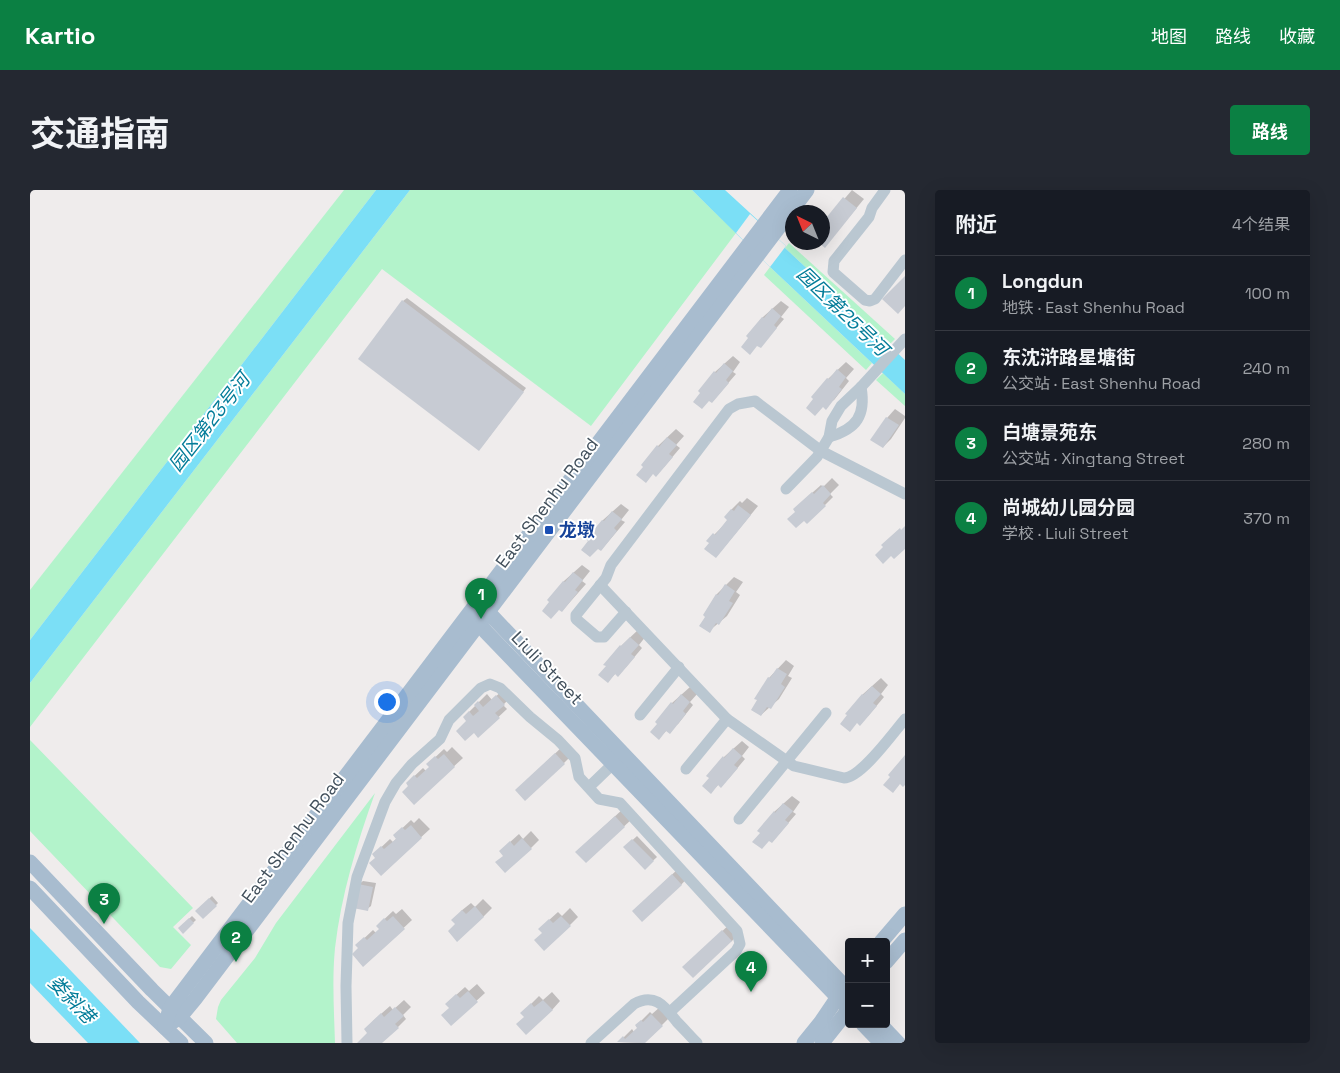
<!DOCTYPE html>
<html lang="zh">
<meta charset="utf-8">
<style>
:root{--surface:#171b24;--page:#242831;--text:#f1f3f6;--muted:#9ea1a6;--line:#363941;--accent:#0b8043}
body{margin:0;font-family:"Space Grotesk","Noto Sans SC",sans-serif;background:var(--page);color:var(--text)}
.controls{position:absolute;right:15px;bottom:15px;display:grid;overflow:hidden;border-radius:5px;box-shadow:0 5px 20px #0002}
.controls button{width:45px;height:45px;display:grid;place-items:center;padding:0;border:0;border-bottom:1px solid var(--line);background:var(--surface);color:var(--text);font:25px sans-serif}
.compass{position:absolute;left:755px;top:15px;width:45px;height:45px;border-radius:50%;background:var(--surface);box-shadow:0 5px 20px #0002;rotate:317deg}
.you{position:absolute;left:356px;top:511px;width:18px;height:18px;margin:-12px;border:4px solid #fff;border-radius:50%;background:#1a73e8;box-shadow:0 0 0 8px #1a73e833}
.badge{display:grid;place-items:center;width:32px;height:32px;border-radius:50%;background:var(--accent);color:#fff;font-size:16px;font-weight:700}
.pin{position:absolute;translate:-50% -41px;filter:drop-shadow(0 1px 2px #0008)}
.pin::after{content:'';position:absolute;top:26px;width:18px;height:15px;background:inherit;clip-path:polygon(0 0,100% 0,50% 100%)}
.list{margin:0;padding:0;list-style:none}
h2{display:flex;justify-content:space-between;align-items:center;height:65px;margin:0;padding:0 20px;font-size:21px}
h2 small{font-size:16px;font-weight:400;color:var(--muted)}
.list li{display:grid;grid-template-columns:32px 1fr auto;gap:15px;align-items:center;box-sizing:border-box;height:75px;padding:0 20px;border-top:1px solid var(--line)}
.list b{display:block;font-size:19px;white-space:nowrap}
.list p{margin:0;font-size:16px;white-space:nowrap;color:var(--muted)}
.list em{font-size:16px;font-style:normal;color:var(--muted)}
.map{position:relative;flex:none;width:875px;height:853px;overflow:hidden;border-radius:5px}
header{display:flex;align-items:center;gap:30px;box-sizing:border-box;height:70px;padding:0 25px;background:var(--accent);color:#fff}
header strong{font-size:24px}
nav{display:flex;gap:28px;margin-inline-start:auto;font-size:18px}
.intro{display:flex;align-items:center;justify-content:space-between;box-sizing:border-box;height:120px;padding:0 30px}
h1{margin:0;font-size:35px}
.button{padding:12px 22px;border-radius:5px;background:var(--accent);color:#fff;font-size:18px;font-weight:700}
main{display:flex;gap:30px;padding:0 30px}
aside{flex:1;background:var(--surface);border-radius:5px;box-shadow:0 5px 20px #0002}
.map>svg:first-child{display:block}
.green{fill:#b3f3cb}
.water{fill:#7bdff6}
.pier{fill:#efecec}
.shadow{fill:#0003}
.building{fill:#c7cbd3}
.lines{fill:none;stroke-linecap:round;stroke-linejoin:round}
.minor{stroke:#bac7d1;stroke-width:11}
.major{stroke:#a8bccf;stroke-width:15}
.transit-dot{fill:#1a4fb4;stroke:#fff;stroke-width:2}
.labels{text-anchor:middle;stroke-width:4;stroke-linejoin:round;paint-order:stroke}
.street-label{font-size:18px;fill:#42505c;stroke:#fff}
.transit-label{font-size:18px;font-weight:bold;fill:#164399;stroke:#fff;text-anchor:start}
.water-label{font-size:19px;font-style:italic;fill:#037c99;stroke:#fff}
</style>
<header>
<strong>Kartio</strong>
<nav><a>地图</a><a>路线</a><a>收藏</a></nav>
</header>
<div class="intro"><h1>交通指南</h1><a class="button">路线</a></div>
<main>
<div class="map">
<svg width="875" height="853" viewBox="0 0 875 853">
<rect width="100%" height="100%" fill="#efecec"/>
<!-- green -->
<g class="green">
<path d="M314 0H346L0 450V400Z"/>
<path d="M380 0H662L706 43 561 236 352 79 0 537V493Z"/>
<path d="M759 53 865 149 859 155 755 58Z"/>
<path d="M740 77 842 173 836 180 734 85Z"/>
<path d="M853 183 875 204V216L846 190Z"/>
<path d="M0 550 163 718 143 737 161 755 141 779 130 777 0 641Z"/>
<path d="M345 603C327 653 311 705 305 758 302 789 304 821 305 853H207L186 829 188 817 191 810 225 768 246 733Z"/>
</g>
<!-- water -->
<g class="water">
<path d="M346 0H380L0 493V450Z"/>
<path d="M662 0H695L756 56 755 58 875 170V204L740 77Z"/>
<path d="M0 738 110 853H58L0 793Z"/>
</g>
<!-- pier -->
<path class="pier" d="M720 24 756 56 740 77 706 43Z"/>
<!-- shadow -->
<g class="shadow">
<path d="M822 0 834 9 795 56 792 52V35Z"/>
<path d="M377 108 496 198 453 255 373 111Z"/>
<path d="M751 111 759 117 751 127 754 129 730 157 717 146 733 127Z"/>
<path d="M703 166 710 172 703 182 706 184 682 212 685 182Z"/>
<path d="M816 172 824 179 816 188 819 191 804 210 793 216 798 189Z"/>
<path d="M865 219 875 226V228L861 249 853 257 857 228Z"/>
<path d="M646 239 654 246 646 255 650 258 634 277 615 276 613 275 628 256Z"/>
<path d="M802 288 809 295 800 304 803 307 795 315 773 311 791 295 793 297Z"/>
<path d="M717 308 728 316 686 367 681 353 678 351 699 330 696 327 702 319 710 311 712 313Z"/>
<path d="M591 314 599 320 591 330 595 332 571 360 558 349 573 330Z"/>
<path d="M552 375 560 381 552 391 556 394 532 421 519 410 534 391Z"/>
<path d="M704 387 713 392 706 402 710 405 697 426 679 441 677 426 674 425 687 404Z"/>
<path d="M609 439 616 446 609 455 612 458 596 477 586 483 578 491 591 456Z"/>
<path d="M756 470 764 476 758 486 762 488 749 509 731 525 739 488Z"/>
<path d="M851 488 858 495 851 504 854 507 838 526 832 505Z"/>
<path d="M660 497 668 503 660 512 663 515 648 534 637 540 629 548V534L626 532 642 513Z"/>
<path d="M475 498 482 506 473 515 477 519 448 546 434 527 457 504 462 510Z"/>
<path d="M712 551 719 557 712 566 715 569 699 588 689 594 681 602 680 588 678 586 694 567Z"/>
<path d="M533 556 542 565 534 573 495 592Z"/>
<path d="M422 557 433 568 384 613 377 593 393 578 396 581 400 577 398 574 414 559 417 562Z"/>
<path d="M762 606 770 612 763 622 766 624 742 652 744 622Z"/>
<path d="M594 618 603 628 556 672 555 654Z"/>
<path d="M389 628 400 639 351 684 347 667 344 664 360 649 363 652 367 648 365 645 381 630 384 633Z"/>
<path d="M501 641 509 650 501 658 474 665 479 653 489 644 493 649Z"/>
<path d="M607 646 627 667 615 678 595 657Z"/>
<path d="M650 677 659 686 651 695 612 713Z"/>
<path d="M333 691 346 693 341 716 337 719 329 694Z"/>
<path d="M182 706 188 713 173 728 166 721Z"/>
<path d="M453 709 462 718 453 727 427 734 431 721 441 713 445 717Z"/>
<path d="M540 718 548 727 540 735 513 743 518 731 528 722 532 726Z"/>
<path d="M372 719 382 730 334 775 329 758 327 755 343 740 346 743 350 739 347 736 363 721 366 724Z"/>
<path d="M162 726 166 730 153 742 149 738Z"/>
<path d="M701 733 710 742 702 751 662 769Z"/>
<path d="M447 794 455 803 421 834 420 818 425 806 435 797 439 801Z"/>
<path d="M522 802 530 811 522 820 495 827 500 815 509 806 513 810Z"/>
<path d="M374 810 381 817 373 825 376 829 368 837 350 853H329L339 843 343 831 360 816 363 820Z"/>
<path d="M630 817 640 827 614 853 589 852 602 839 604 842 608 838 606 836 620 822 622 824Z"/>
</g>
<!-- building -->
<g class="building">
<path d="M813 7 827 18 795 58 788 52H792V33Z"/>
<path d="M875 86V116L868 124 852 109Z"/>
<path d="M372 110 494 202 449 261 328 169Z"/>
<path d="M742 118 751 126 744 135 747 138 731 158 727 156 720 165 711 157 718 148 716 146 732 127 734 128Z"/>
<path d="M694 173 703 181 696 190 699 193 682 213 679 211 672 219 663 212 670 203 668 201 684 181 686 183Z"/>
<path d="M807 179 816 187 809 197 812 199 796 220 793 217 785 226 776 218 783 209 781 207 797 188 799 189Z"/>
<path d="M856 227 869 235 853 258 840 250Z"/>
<path d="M637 247 647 255 639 264 643 267 626 287 623 284 616 293 606 285 613 277 611 275 627 255 629 257Z"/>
<path d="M793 295 801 304 793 313 796 316 777 334 774 331 766 338 757 329 765 322 763 319 782 302 784 304Z"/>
<path d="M708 315 721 325 686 368 674 359 679 353 676 351 683 343 685 345 697 330 694 327 701 319 704 321Z"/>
<path d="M582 321 592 329 584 338 587 341 571 361 568 359 560 367 551 360 558 351 556 349 572 330 574 331Z"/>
<path d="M875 336V359L864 369 861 366 853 374 845 365 853 357 851 355 870 338 871 340Z"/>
<path d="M543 382 553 390 545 400 548 402 532 422 529 420 521 429 512 421 519 412 517 410 533 391 535 392Z"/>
<path d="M695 394 705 401 699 411 703 413 689 435 686 433 680 443 669 436 675 427 673 425 686 404 688 405Z"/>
<path d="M600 447 609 455 601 464 605 467 588 487 585 484 578 493 568 485 576 476 573 475 590 455 591 456Z"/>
<path d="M747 478 757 484 751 494 755 497 741 519 737 517 731 526 721 520 727 510 724 509 738 487 740 488Z"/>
<path d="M842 496 851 504 843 513 847 516 830 536 827 533 820 542 810 534 817 525 815 524 832 504 833 505Z"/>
<path d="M651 504 660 512 653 521 656 524 640 544 636 541 629 550 620 542 627 534 625 532 641 512 643 514Z"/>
<path d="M466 505 475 515 465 523 470 528 448 548 444 543 435 551 426 541 436 531 433 527 439 521 443 526 449 521 444 515 448 511 453 517Z"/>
<path d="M703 558 712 566 704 575 708 578 691 598 688 595 681 604 672 596 679 588 676 586 693 566 694 568Z"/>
<path d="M525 563 535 574 495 611 485 600Z"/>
<path d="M414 564 425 577 384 615 372 602 378 596 376 593 384 585 387 588 399 577 396 574 405 566 408 569Z"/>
<path d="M875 565V595L873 597 870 594 863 603 853 595 860 587 858 585Z"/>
<path d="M753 613 763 621 755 630 759 633 742 653 739 651 732 659 722 652 730 643 727 641 744 621 745 623Z"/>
<path d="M585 626 595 637 556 673 545 662Z"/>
<path d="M381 635 392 648 351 686 339 673 345 668 342 664 351 656 354 659 366 649 363 645 372 637 375 640Z"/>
<path d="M492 648 502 659 475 683 465 672 473 666 469 661 480 651 484 656Z"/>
<path d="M602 649 624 671 615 680 593 657Z"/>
<path d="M642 684 652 695 612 732 602 721Z"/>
<path d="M328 694 343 697 338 721 323 718Z"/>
<path d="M179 708 187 716 173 729 165 721Z"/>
<path d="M445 716 454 727 427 752 418 741 425 734 421 730 432 720 436 724Z"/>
<path d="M363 726 375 739 333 777 322 764 328 758 325 755 334 747 337 750 349 739 346 736 354 728 357 731Z"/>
<path d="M531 726 541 736 514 761 504 750 512 743 508 739 519 729 523 733Z"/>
<path d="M159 728 164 733 153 744 148 738Z"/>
<path d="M692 740 702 751 663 788 652 777Z"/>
<path d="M438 801 448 812 421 836 411 825 419 818 415 814 426 804 430 808Z"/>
<path d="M513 810 523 820 496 845 486 834 494 827 490 823 501 813 504 817Z"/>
<path d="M365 817 374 826 365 834 369 838 352 853H327L337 843 334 839 351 823 354 827Z"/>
<path d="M621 824 633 836 615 853 587 852 593 846 595 849 607 838 605 835 611 830 613 832Z"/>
</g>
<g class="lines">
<!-- minor -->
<g class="minor">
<path d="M855 0 842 18 839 27 804 71 803 82 835 110 840 111 845 109 875 70"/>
<path d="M799 247C827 239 836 225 831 197"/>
<path d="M756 299 787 267 799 247 802 231 811 216 831 197 875 149"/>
<path d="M570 395 697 529 764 576 814 588C831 588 863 543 875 529"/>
<path d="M596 422 574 447H567L546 429V425L576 388 581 375 699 219 708 214 725 211 791 261 875 304"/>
<path d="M610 525 649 477"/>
<path d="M656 579 697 529"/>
<path d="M559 597 588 569"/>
<path d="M709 629 796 523"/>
<path d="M317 853 316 796 318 733 327 687 355 612 366 593 382 574 410 549 419 530 451 498 460 494 470 498 500 527 528 550 545 568 549 587 569 609 590 613 707 741 710 754 706 761 640 822"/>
<path d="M561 853 604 814C625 802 635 817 647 832 654 839 660 846 667 853"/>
</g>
<!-- major -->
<g class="major">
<path d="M449 422 459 423 819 801"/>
<path d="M444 427 456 442 819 819"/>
<path d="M0 672 122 800 176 853"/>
<path d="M0 698 108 812 151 853"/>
<path d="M851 752 875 724"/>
<path d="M856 772 875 750"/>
<path d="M833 834 851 853"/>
<path d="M850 834 868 853"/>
<path d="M135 837 150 827 165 809 777 0"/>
<path d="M135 837 140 818 760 0"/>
<path d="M774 853 791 832 812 801"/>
<path d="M792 853 819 819"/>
</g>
</g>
<!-- markers -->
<rect class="transit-dot" x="514" y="335" width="10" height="10" rx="2.5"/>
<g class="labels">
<!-- street labels -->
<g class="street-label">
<text transform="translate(517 313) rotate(-53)" y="6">East Shenhu Road</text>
<text transform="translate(517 478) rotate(46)" y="6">Liuli Street</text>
<text transform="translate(263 648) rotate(-53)" y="6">East Shenhu Road</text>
</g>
<!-- transit labels -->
<g class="transit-label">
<text x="529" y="346">龙墩</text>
</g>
<!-- water labels -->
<g class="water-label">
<text transform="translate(813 121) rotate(44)" y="7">园区第25号河</text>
<text transform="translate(179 232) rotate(-52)" y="7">园区第23号河</text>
<text transform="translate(42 809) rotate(46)" y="7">娄斜港</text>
</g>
</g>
</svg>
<div class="controls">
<button>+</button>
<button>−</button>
</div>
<svg class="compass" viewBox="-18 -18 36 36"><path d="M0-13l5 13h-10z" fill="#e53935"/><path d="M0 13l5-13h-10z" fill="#9ea1a6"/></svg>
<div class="you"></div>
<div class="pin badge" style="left:451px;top:429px">1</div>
<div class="pin badge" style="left:206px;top:772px">2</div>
<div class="pin badge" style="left:74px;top:734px">3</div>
<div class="pin badge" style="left:721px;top:802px">4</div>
</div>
<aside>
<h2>附近<small>4个结果</small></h2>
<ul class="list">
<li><span class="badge">1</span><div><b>Longdun</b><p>地铁 · East Shenhu Road</p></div><em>100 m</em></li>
<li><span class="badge">2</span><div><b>东沈浒路星塘街</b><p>公交站 · East Shenhu Road</p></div><em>240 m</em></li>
<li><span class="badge">3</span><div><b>白塘景苑东</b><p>公交站 · Xingtang Street</p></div><em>280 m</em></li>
<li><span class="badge">4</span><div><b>尚城幼儿园分园</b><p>学校 · Liuli Street</p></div><em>370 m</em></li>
</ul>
</aside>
</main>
